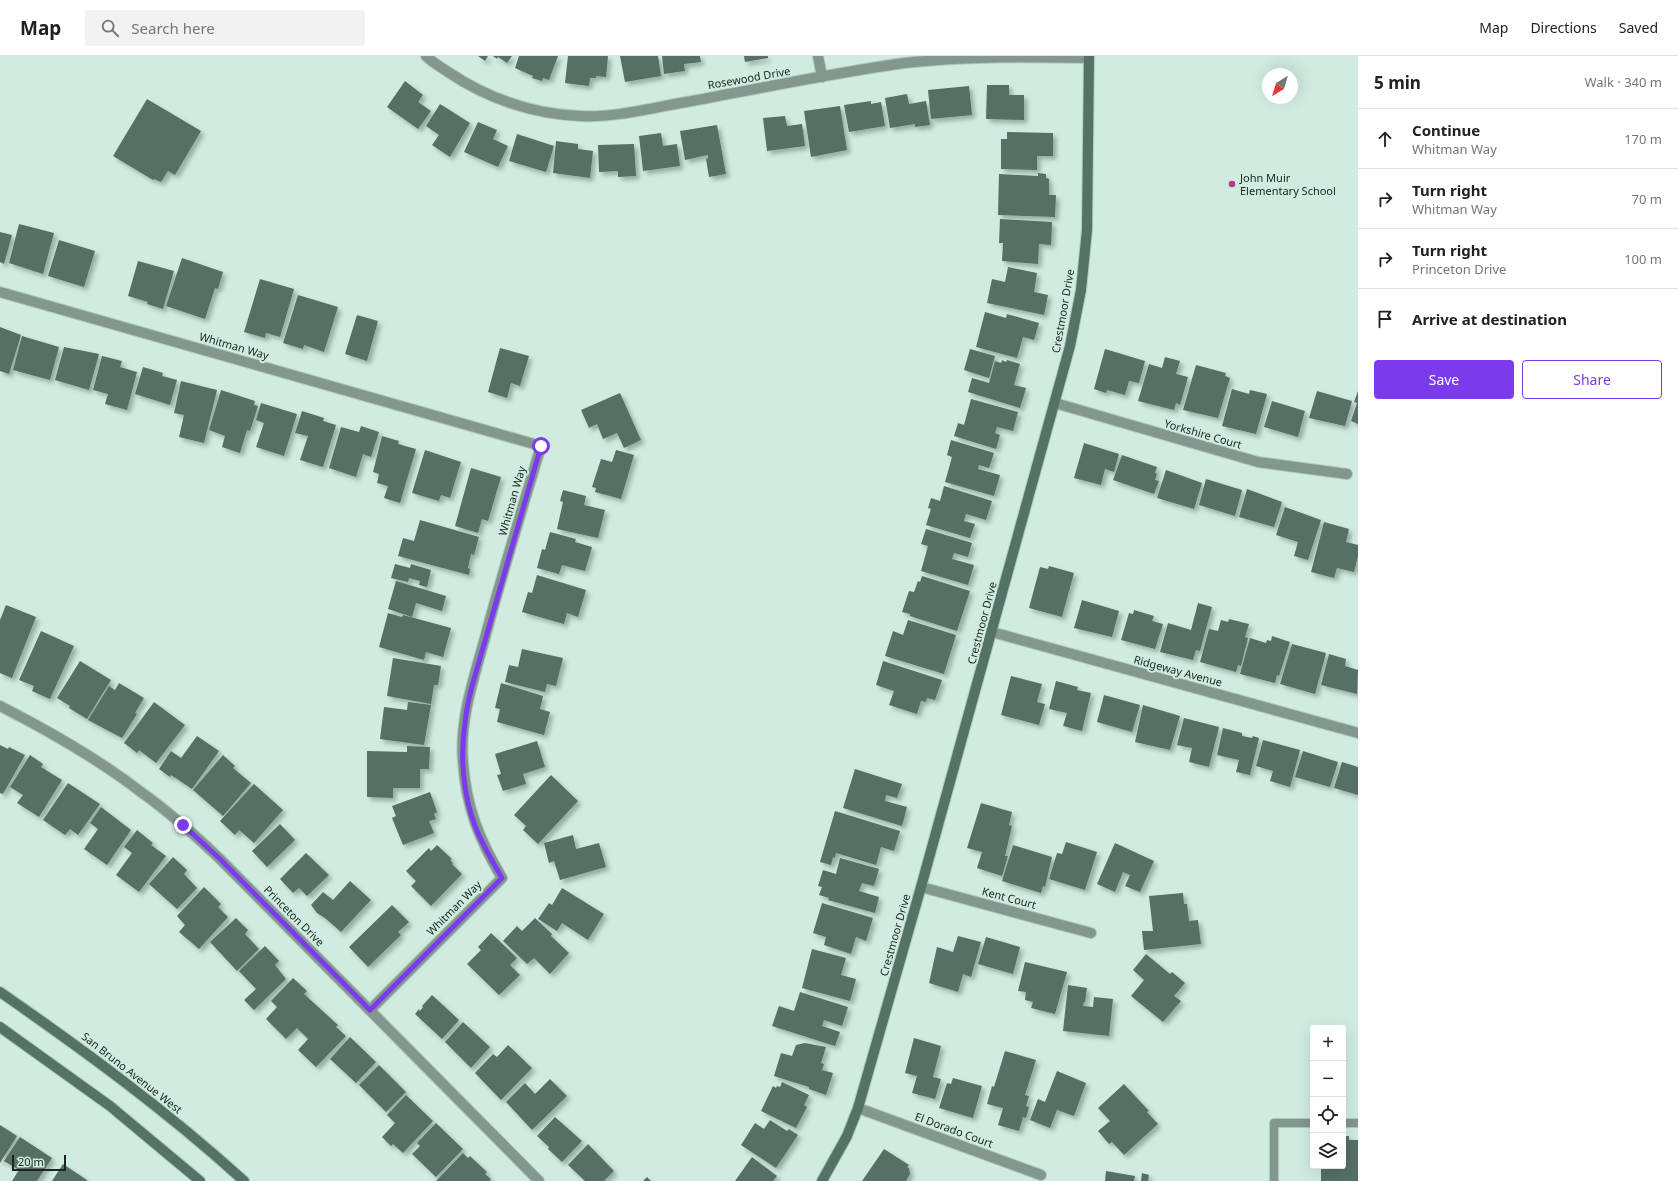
<!DOCTYPE html>
<meta charset="utf-8">
<style>
:root{--surface:#fff;--page:#f2f2f2;--text:#202124;--muted:#757577;--line:#e0e0e0;--accent:#7c3aed}
body{margin:0;font-family:"Noto Sans",sans-serif;background:var(--page);color:var(--text)}
.controls{position:absolute;right:12px;bottom:12px;display:grid;overflow:hidden;border-radius:4px;box-shadow:0 4px 16px #0002}
.controls button{width:36px;height:36px;display:grid;place-items:center;padding:0;border:0;border-bottom:1px solid var(--line);background:var(--surface);color:var(--text);font:20px sans-serif}
.compass{position:absolute;left:1262px;top:12px;width:36px;height:36px;border-radius:50%;background:var(--surface);box-shadow:0 4px 16px #0002;rotate:218deg}
.scale{position:absolute;left:12px;bottom:10px;width:54px;box-sizing:border-box;padding-left:4px;border:2px solid #1a2420;border-top:0;font-size:11px;line-height:14px;white-space:nowrap;color:#1a2420;-webkit-text-stroke:3px #d0ecdf;paint-order:stroke}
.stop{position:absolute;width:12px;height:12px;margin:-9px;border:3px solid #7c3aed;border-radius:50%;background:#fff}
.stop.end{background:#7c3aed;border-color:#fff;box-shadow:0 1px 4px #0008}
.list{margin:0;padding:0;list-style:none}
h2{display:flex;justify-content:space-between;align-items:center;height:52px;margin:0;padding:0 16px;font-size:17px}
h2 small{font-size:13px;font-weight:400;color:var(--muted)}
.list li{display:grid;grid-template-columns:26px 1fr auto;gap:12px;align-items:center;box-sizing:border-box;height:60px;padding:0 16px;border-top:1px solid var(--line)}
.list b{display:block;font-size:15px;white-space:nowrap}
.list p{margin:0;font-size:13px;white-space:nowrap;color:var(--muted)}
.list em{font-size:13px;font-style:normal;color:var(--muted)}
.actions{display:flex;gap:8px;padding:12px 16px}
.actions a{flex:1;padding:9px 0;border:1px solid var(--accent);border-radius:4px;text-align:center;font-size:14px;color:var(--accent)}
.actions .main{background:var(--accent);color:#fff}
.icon{flex:none;width:22px;height:22px;fill:none;stroke:currentColor;stroke-width:2;stroke-linecap:round;stroke-linejoin:round}
.map{position:relative;flex:none;width:1358px;height:1125px;overflow:hidden}
header{display:flex;align-items:center;gap:24px;box-sizing:border-box;height:56px;padding:0 20px;background:var(--surface);border-bottom:1px solid var(--line)}
header strong{font-size:19px}
nav{display:flex;gap:22px;margin-inline-start:auto;font-size:14px}
.search{width:280px;height:36px;background:var(--page);display:flex;align-items:center;gap:10px;box-sizing:border-box;padding:0 14px;border-radius:4px;color:var(--muted);font-size:15px}
main{display:flex}
aside{flex:1;background:var(--surface)}
.map>svg:first-child{display:block}
.building{fill:#566f64;filter:url(#shadow)}
.lines{fill:none;stroke-linecap:round;stroke-linejoin:round}
.lane-casing{stroke:#afc8bd;stroke-width:10}
.street-casing{stroke:#afc8bd;stroke-width:12}
.secondary-casing{stroke:#afc8bd;stroke-width:12}
.lane{stroke:#83978e;stroke-width:8}
.street{stroke:#83978e;stroke-width:10}
.secondary{stroke:#547265;stroke-width:10}
.route{stroke:#7c3aed;stroke-width:5}
.poi-dot{fill:#b53a8b;stroke:#d0ecdf;stroke-width:1.5}
.labels{text-anchor:middle;stroke-width:4;stroke-linejoin:round;paint-order:stroke}
.street-label{font-size:11px;fill:#1a2420;stroke:#d0ecdf}
.poi-label{font-size:11px;fill:#1a2420;stroke:#d0ecdf;text-anchor:start}
</style>
<header>
<strong>Map</strong>
<div class="search"><svg class="icon" aria-label="search" viewBox="0 0 24 24"><circle cx="10" cy="10" r="6"/><path d="M15 15l6 6"/></svg>Search here</div>
<nav><a>Map</a><a>Directions</a><a>Saved</a></nav>
</header>
<main>
<div class="map">
<svg width="1358" height="1125" viewBox="0 0 1358 1125">
<defs>
<filter id="shadow"><feDropShadow dx="3.5" dy="3.5" stdDeviation="2" flood-color="#0004"/></filter>
</defs>
<rect width="100%" height="100%" fill="#d0ecdf"/>
<!-- building -->
<g class="building">
<path d="M478 0H488L485 5Z"/>
<path d="M493 0H512L507 7 498 1 497 3Z"/>
<path d="M519 0H558L549 24 543 22 542 25 532 22 533 20 515 12Z"/>
<path d="M568 0H608L606 21 596 20V22H590L589 30 565 27Z"/>
<path d="M620 0H658L661 20 625 26Z"/>
<path d="M662 0H700L701 6 684 8 685 15 664 18Z"/>
<path d="M744 0H768V2L745 6Z"/>
<path d="M405 25 423 39 418 46 431 55 418 73 387 51Z"/>
<path d="M987 29H1009V39H1024V64L986 63Z"/>
<path d="M969 30 972 59 931 63 928 34Z"/>
<path d="M907 38 909 48 926 45 930 69 915 71V68L890 72 885 42Z"/>
<path d="M147 43 201 75 175 119 168 115 161 126 154 123 153 124 113 100Z"/>
<path d="M871 45V48L881 46 885 70 849 76 844 49Z"/>
<path d="M440 48 470 67 450 101 432 89 439 79 426 70Z"/>
<path d="M840 50 847 94 811 101 804 55Z"/>
<path d="M785 60 787 70 802 68 805 90 767 95 763 62Z"/>
<path d="M478 66 497 74 493 83 508 90 498 111 464 96Z"/>
<path d="M717 69 726 118 709 121 706 103 708 102V99L685 104 680 75Z"/>
<path d="M1007 76 1053 77V100H1037V114L1001 113V83H1007Z"/>
<path d="M661 77 663 90 677 88 680 110 643 115 639 80Z"/>
<path d="M517 78 554 90 546 116 509 105Z"/>
<path d="M556 85 578 88V93L593 95 590 122 553 117Z"/>
<path d="M634 88 636 120 618 121V115L599 116 598 89Z"/>
<path d="M1038 117 1046 118V122L1049 123V139H1056L1055 161 998 159 999 118 1038 120Z"/>
<path d="M1000 163 1052 166 1051 189 1039 188 1038 208 1002 205 1003 187H999Z"/>
<path d="M19 168 54 177 43 218 9 207Z"/>
<path d="M0 176 12 179 4 208 0 206Z"/>
<path d="M59 184 95 195 84 231 48 220Z"/>
<path d="M182 202 223 216 218 233 215 232 205 263 166 250Z"/>
<path d="M138 205 174 215 163 253 147 248 148 246 128 240Z"/>
<path d="M1008 211 1037 217 1034 236 1048 239 1044 259 987 247 992 223 1005 226Z"/>
<path d="M260 223 294 233 280 281 266 277 265 282 244 276Z"/>
<path d="M298 239 338 251 324 296 304 289 303 293 283 287Z"/>
<path d="M985 256 1006 262 1007 258 1039 267 1034 284 1023 281 1017 302 976 291Z"/>
<path d="M357 259 378 265 367 305 345 298Z"/>
<path d="M0 271 21 279 9 318 0 315Z"/>
<path d="M22 280 59 291 50 324 13 314Z"/>
<path d="M64 291 99 298 89 334 55 324Z"/>
<path d="M500 292 529 300 520 330 511 327 507 342 488 336Z"/>
<path d="M970 293 995 300 989 322 964 314Z"/>
<path d="M1105 293 1145 305 1139 327 1129 325 1125 339 1107 334 1106 337 1094 333Z"/>
<path d="M102 300 122 305 120 311 137 316 127 354 105 348 108 338 93 334Z"/>
<path d="M1165 301 1180 305 1176 318 1188 321 1180 349 1176 347 1174 354 1138 345 1149 308 1162 312Z"/>
<path d="M1002 304 1006 306 1007 304 1020 308 1014 329 1026 332 1020 352 968 336 972 322 989 327 995 305 1001 307Z"/>
<path d="M1196 309 1226 317 1225 320 1230 322 1218 362 1183 354Z"/>
<path d="M143 311 163 317 162 320 177 324 170 349 135 338Z"/>
<path d="M181 325 217 334 204 387 179 381 184 359 174 357Z"/>
<path d="M1232 333 1249 338 1250 334 1267 338 1256 378 1222 370Z"/>
<path d="M221 334 255 345 254 349 258 350 250 375 247 374 240 397 222 391 225 380 209 374Z"/>
<path d="M1317 335 1352 345 1345 370 1309 362Z"/>
<path d="M1358 335V368L1351 365 1357 347 1354 346Z"/>
<path d="M620 337 641 384 624 392 617 377 603 383 597 368 589 372 581 354Z"/>
<path d="M971 343 1018 356 1013 375 997 371 995 377 1000 379 996 393 954 380 958 367 964 369Z"/>
<path d="M1272 345 1305 355 1298 381 1264 371Z"/>
<path d="M261 347 297 358 284 400 256 391 264 367 256 364Z"/>
<path d="M302 355 324 362 323 365 336 369 323 411 300 404 308 380 295 377Z"/>
<path d="M361 370 379 376 371 401 363 398 356 421 329 412 341 371 359 376Z"/>
<path d="M382 380 399 385 398 388 416 393 400 447 384 442 388 430 377 427 379 418 373 416Z"/>
<path d="M951 384 994 397 989 412 979 409 978 413 1000 419 994 440 945 426 952 401 947 399Z"/>
<path d="M1084 387 1119 398 1114 416 1105 413 1101 429 1074 422Z"/>
<path d="M425 394 461 406 450 442 441 439 439 445 412 437Z"/>
<path d="M616 394 634 399 621 443 595 436 596 432 592 431 601 403 612 406Z"/>
<path d="M1122 399 1157 411 1155 417 1157 418 1155 424 1159 425 1154 438 1113 424Z"/>
<path d="M471 412 501 421 488 465 482 463 478 477 455 470Z"/>
<path d="M1166 414 1202 427 1194 453 1157 442Z"/>
<path d="M1206 423 1242 434 1235 460 1199 449Z"/>
<path d="M944 430 992 445 986 464 966 458 964 465 975 468 970 482 926 469 931 453 928 452 931 442 940 445Z"/>
<path d="M1247 433 1282 446 1274 471 1239 461Z"/>
<path d="M563 434 586 440 584 449 605 454 598 482 557 473 563 446 560 445Z"/>
<path d="M1285 451 1321 464 1308 504 1294 500 1298 486 1276 479Z"/>
<path d="M420 464 479 481 474 499 471 498 468 512 470 513 469 519 398 500 403 482 414 485Z"/>
<path d="M1324 466 1349 473 1346 486 1358 489V500L1354 516 1337 512 1334 522 1311 516Z"/>
<path d="M926 473 972 487 968 501 954 497 952 503 974 509 968 529 921 515 928 490 921 488Z"/>
<path d="M550 476 576 483 575 486 592 491 585 515 562 509 559 518 537 512 542 493 545 494Z"/>
<path d="M395 508 410 512 411 508 431 514 427 531 419 529 420 525 409 522 408 526 391 522Z"/>
<path d="M1049 510 1074 517 1062 561 1029 552 1040 511 1048 513Z"/>
<path d="M537 519 586 534 578 561 567 557 564 568 522 556 528 536 532 537Z"/>
<path d="M922 520 970 535 957 575 910 560V558L902 556 909 535 914 536 918 525 920 526Z"/>
<path d="M396 525 446 540 442 555 416 547 412 561 388 553Z"/>
<path d="M1082 544 1119 555 1112 581 1074 572Z"/>
<path d="M1198 547 1212 551 1200 595 1196 594 1193 604 1160 596 1168 567 1191 574Z"/>
<path d="M6 549 36 561 12 622 0 617V564Z"/>
<path d="M1134 554 1154 560 1152 565 1163 568 1155 593 1121 584 1129 557 1133 558Z"/>
<path d="M388 557 402 561 403 559 451 572 443 601 426 596 424 604 379 591Z"/>
<path d="M1229 563 1249 568 1245 581 1248 582 1241 610 1238 609 1236 616 1200 606 1209 573 1218 575 1221 564 1228 566Z"/>
<path d="M908 564 956 579 944 618 885 600 893 575 903 579Z"/>
<path d="M41 575 74 590 50 643 32 635 34 630 19 624Z"/>
<path d="M1272 580 1290 586 1279 620 1277 619 1275 627 1240 618 1250 582 1266 587 1267 584 1271 585Z"/>
<path d="M1292 588 1326 597 1315 638 1280 628Z"/>
<path d="M522 593 563 602 556 630 547 628 545 636 505 626 509 609 518 611Z"/>
<path d="M1329 598 1346 603 1345 610 1358 614 1357 638 1321 629Z"/>
<path d="M393 602 441 610 438 629H434L431 648 387 640Z"/>
<path d="M80 605 111 624 87 663 69 652 70 650 57 642Z"/>
<path d="M883 605 942 624 935 644 927 642 926 646 921 645 917 658 889 649 894 635 876 629Z"/>
<path d="M1011 620 1042 628 1037 646 1045 648 1039 669 1001 659Z"/>
<path d="M1056 625 1078 631 1077 634 1091 637 1082 675 1063 670 1067 657 1049 653Z"/>
<path d="M119 627 144 642 135 657 137 658 122 682 88 664 109 630 115 634Z"/>
<path d="M501 627 543 640 540 653 550 656 544 679 497 666 500 653 495 652Z"/>
<path d="M1104 639 1140 649 1132 676 1097 666Z"/>
<path d="M154 646 185 669 156 707 139 694 137 697 124 687Z"/>
<path d="M408 646 431 649 424 689 380 683 384 651 407 654Z"/>
<path d="M1143 649 1180 660 1170 694 1135 686Z"/>
<path d="M1184 662 1219 671 1209 711 1189 706 1192 692 1177 689Z"/>
<path d="M1223 672 1242 677V680L1252 682 1253 680 1259 682 1250 719 1236 716 1239 704 1217 699Z"/>
<path d="M197 680 219 695 192 733 171 719 170 721 159 713 171 695 181 702Z"/>
<path d="M1263 684 1300 694 1290 731 1270 725 1273 715 1256 710Z"/>
<path d="M537 685 545 711 523 718 526 728 503 735 497 719 501 718 495 698Z"/>
<path d="M0 689 8 693 9 691 25 699 3 738 0 737Z"/>
<path d="M407 690 430 691 429 713H420V732H393V742L367 741V695L407 696Z"/>
<path d="M1303 695 1338 706 1330 731 1295 721Z"/>
<path d="M30 699 43 708 41 711 62 724 39 761 17 747 23 739 10 731Z"/>
<path d="M223 699 235 710 233 712 251 727 223 760 193 734Z"/>
<path d="M1342 706 1358 711V739L1334 732Z"/>
<path d="M855 713 902 728 897 742 886 739 885 745 907 751 902 770 843 752Z"/>
<path d="M551 719 578 745 538 788 523 774 526 770 514 759Z"/>
<path d="M68 727 100 748 78 779 70 773 65 779 43 764Z"/>
<path d="M254 728 283 754 254 787 239 774 235 779 220 765Z"/>
<path d="M430 736 437 756 434 758 436 763 429 765 434 777 403 789 392 762 396 760 392 750Z"/>
<path d="M981 747 1012 756 1009 769 1012 770 1005 800H1008L1002 820 977 812 982 796 967 792Z"/>
<path d="M101 751 131 774 107 809 84 793 98 773 90 767Z"/>
<path d="M835 755 900 775 894 795 881 791 876 809 836 797 835 802 833 801 831 809 820 806Z"/>
<path d="M280 768 295 784 267 811 252 795Z"/>
<path d="M137 774 153 787 151 789 166 800 139 836 116 819 132 797 124 791Z"/>
<path d="M573 779 576 793 599 787 606 811 560 824 554 805 549 807 544 787Z"/>
<path d="M1066 786 1097 796 1085 834 1049 823 1057 797 1062 798Z"/>
<path d="M1115 787 1154 805 1140 836 1125 830 1130 819 1123 816 1115 836 1097 828Z"/>
<path d="M437 789 452 803 450 804 453 807 452 808 462 818 431 850 411 830 416 825 406 815 429 792 431 795Z"/>
<path d="M1013 789 1052 801 1045 831 1043 830 1041 837 1002 825Z"/>
<path d="M306 797 329 819 307 840 299 832 293 837 280 823Z"/>
<path d="M173 801 187 814 184 818 197 832 177 853 149 828Z"/>
<path d="M840 802 879 813 874 830 862 827 859 835 879 841 875 857 828 844 829 842 819 839 822 831 818 830 823 814 836 818Z"/>
<path d="M350 825 371 844 341 876 325 862 317 857 311 849 323 836 333 844Z"/>
<path d="M204 831 221 848 218 851 228 861 199 893 179 876 185 869 177 860Z"/>
<path d="M562 832 604 858 588 884 562 867 557 875 538 863 549 847 552 849Z"/>
<path d="M1183 837 1184 848H1187L1189 865 1198 864 1201 888 1144 894 1142 875H1153L1149 840Z"/>
<path d="M822 847 873 862 866 885 856 881 851 898 824 889 826 881 813 877Z"/>
<path d="M392 849 409 866 398 876 401 879 368 911 349 891Z"/>
<path d="M236 862 248 874 245 878 259 893 237 915 210 886Z"/>
<path d="M535 862 552 878 551 880 569 897 550 918 534 902 527 908 503 885 517 870 522 875Z"/>
<path d="M491 877 517 902 510 909 520 919 499 939 467 908 481 894 478 891Z"/>
<path d="M958 880 981 886 971 921 963 918 958 936 929 927 937 891 953 896Z"/>
<path d="M986 881 1020 891 1013 918 978 908Z"/>
<path d="M265 890 279 905 275 909 286 923 254 954 244 944 256 933 239 915Z"/>
<path d="M812 893 846 902 841 919 856 923 850 945 802 932Z"/>
<path d="M1146 898 1170 918 1172 916 1185 927 1174 940 1181 945 1163 966 1131 940 1144 924 1133 914Z"/>
<path d="M1025 906 1067 916 1055 958 1031 952 1033 946 1025 944 1026 936 1018 935Z"/>
<path d="M293 922 307 935 304 938 338 969 336 971 346 980 316 1011 298 994 308 983 297 972 286 983 266 963 277 951 271 945Z"/>
<path d="M1068 929 1087 932 1085 946H1084L1083 950 1093 951 1094 941 1113 943 1109 980 1063 975Z"/>
<path d="M800 936 848 951 842 970 824 964 822 970 840 976 835 990 772 970 779 950 794 955Z"/>
<path d="M432 939 459 964 442 983 415 958 419 953 420 955 423 951 422 950Z"/>
<path d="M463 966 490 991 471 1012 445 986Z"/>
<path d="M350 981 376 1006 356 1027 330 1003Z"/>
<path d="M914 982 941 990 933 1021 941 1023 935 1043 912 1037 917 1020 905 1017Z"/>
<path d="M805 987 826 991 821 1007 824 1008 822 1014 833 1017 826 1039 809 1033V1031L774 1020 781 997 792 1000 796 989Z"/>
<path d="M508 989 532 1012 501 1044 475 1017 493 998 497 1001Z"/>
<path d="M1005 995 1036 1004 1025 1039 1029 1040 1026 1050 1029 1051 1026 1062 1023 1061 1019 1075 998 1069 1003 1052 987 1048 992 1030 994 1031Z"/>
<path d="M379 1009 406 1036 386 1056 359 1029Z"/>
<path d="M1057 1015 1086 1027 1074 1060 1057 1054 1050 1072 1030 1064 1038 1043 1045 1046Z"/>
<path d="M953 1022 982 1030 973 1062 939 1052 947 1027 951 1028Z"/>
<path d="M550 1023 567 1040 532 1074 506 1046 525 1027 535 1038Z"/>
<path d="M782 1026 809 1039 804 1049 807 1051 796 1072 761 1055 773 1030 776 1032 777 1030 780 1031Z"/>
<path d="M1124 1028 1149 1055 1147 1056 1158 1068 1124 1099 1112 1086 1109 1088 1098 1075 1110 1065 1098 1052Z"/>
<path d="M406 1039 433 1065 403 1097 393 1088 391 1090 382 1081 395 1067 387 1059Z"/>
<path d="M555 1061 582 1085 562 1106 548 1093 549 1091 537 1080Z"/>
<path d="M770 1064 787 1075 789 1073 798 1079 776 1112 741 1089 755 1067 764 1073Z"/>
<path d="M436 1067 463 1093 436 1121 412 1098 420 1090 417 1087Z"/>
<path d="M0 1069 17 1080 0 1107Z"/>
<path d="M1343 1080H1349V1084H1358V1125H1321V1110H1343Z"/>
<path d="M20 1081 52 1102 37 1125H12L19 1114 4 1105Z"/>
<path d="M588 1088 614 1115 604 1125H585L568 1109Z"/>
<path d="M884 1093 909 1109 907 1111 909 1112 910 1118 906 1125H862Z"/>
<path d="M463 1097 468 1102 470 1100 487 1116 485 1118 491 1123 490 1125H436Z"/>
<path d="M752 1101 777 1120 773 1125H735Z"/>
<path d="M63 1108 87 1124V1125H52Z"/>
<path d="M1106 1115 1135 1120 1134 1125H1105Z"/>
<path d="M1142 1117 1149 1119 1148 1125H1141Z"/>
<path d="M647 1121 651 1125H643Z"/>
</g>
<g class="lines">
<defs>
<g id="lane">
<path d="M1343 1067H1358"/>
<path d="M1274 1125V1067H1313"/>
</g>
<g id="street">
<path d="M426 0C433 7 441 11 448 16 487 42 533 58 580 60 617 62 655 51 692 45 762 32 833 17 904 7 966 0 1027 1 1089 2"/>
<path d="M818 0 822 21"/>
<path d="M0 236 541 390C522 453 503 515 486 578 475 619 459 663 463 706 466 751 479 783 502 822L370 954"/>
<path d="M1055 347 1258 406 1347 418"/>
<path d="M992 576 1358 677"/>
<path d="M0 650C49 675 97 702 141 736 169 756 195 779 220 803L539 1125"/>
<path d="M921 831 1091 877"/>
<path d="M858 1052 1041 1119"/>
</g>
<g id="secondary">
<path d="M0 936C85 995 167 1055 244 1125"/>
<path d="M0 971 110 1050 200 1125"/>
<path d="M822 1125 847 1080 858 1052 921 831 1070 290 1081 234 1087 174 1089 0"/>
</g>
</defs>
<!-- lane casing -->
<use href="#lane" class="lane-casing"/>
<!-- street casing -->
<use href="#street" class="street-casing"/>
<!-- secondary casing -->
<use href="#secondary" class="secondary-casing"/>
<!-- lane -->
<use href="#lane" class="lane"/>
<!-- street -->
<use href="#street" class="street"/>
<!-- secondary -->
<use href="#secondary" class="secondary"/>
</g>
<g class="lines">
<!-- route -->
<path class="route" d="M183 769 220 803 370 954 502 822C492 805 482 788 475 770 463 738 460 700 465 667 466 654 469 642 472 630L541 390"/>
</g>
<!-- markers -->
<circle class="poi-dot" cx="1232" cy="128" r="4"/>
<g class="labels">
<!-- street labels -->
<g class="street-label">
<text transform="translate(749 22) rotate(-10)" y="4">Rosewood Drive</text>
<text transform="translate(1063 255) rotate(-80)" y="4">Crestmoor Drive</text>
<text transform="translate(234 290) rotate(16)" y="4">Whitman Way</text>
<text transform="translate(1203 378) rotate(16)" y="4">Yorkshire Court</text>
<text transform="translate(512 445) rotate(-74)" y="4">Whitman Way</text>
<text transform="translate(982 567) rotate(-75)" y="4">Crestmoor Drive</text>
<text transform="translate(1178 615) rotate(15)" y="4">Ridgeway Avenue</text>
<text transform="translate(1009 842) rotate(15)" y="4">Kent Court</text>
<text transform="translate(454 852) rotate(-45)" y="4">Whitman Way</text>
<text transform="translate(294 860) rotate(45)" y="4">Princeton Drive</text>
<text transform="translate(895 879) rotate(-74)" y="4">Crestmoor Drive</text>
<text transform="translate(132 1017) rotate(38)" y="4">San Bruno Avenue West</text>
<text transform="translate(954 1074) rotate(20)" y="4">El Dorado Court</text>
</g>
<!-- poi labels -->
<g class="poi-label">
<text x="1240" y="126">John Muir<tspan x="1240" dy="13">Elementary School</tspan></text>
</g>
</g>
</svg>
<div class="controls">
<button>+</button>
<button>−</button>
<button><svg class="icon" aria-label="locate" viewBox="0 0 24 24"><circle cx="12" cy="12" r="6"/><path d="M12 2v4M12 18v4M2 12h4M18 12h4"/></svg></button>
<button><svg class="icon" aria-label="layers" viewBox="0 0 24 24"><path d="M12 4l9 5-9 5-9-5zM3 14l9 5 9-5"/></svg></button>
</div>
<svg class="compass" viewBox="-18 -18 36 36"><path d="M0-13l5 13h-10z" fill="#e53935"/><path d="M0 13l5-13h-10z" fill="#757577"/></svg>
<div class="scale">20 m</div>
<div class="stop" style="left:541px;top:390px"></div>
<div class="stop end" style="left:183px;top:769px"></div>
</div>
<aside>
<h2>5 min<small>Walk · 340 m</small></h2>
<ul class="list">
<li><svg class="icon" aria-label="ahead" viewBox="0 0 24 24"><path d="M12 20V5M6 11l6-6 6 6"/></svg><div><b>Continue</b><p>Whitman Way</p></div><em>170 m</em></li>
<li><svg class="icon" aria-label="right" viewBox="0 0 24 24"><path d="M7 20v-9h11M14 6l5 5-5 5"/></svg><div><b>Turn right</b><p>Whitman Way</p></div><em>70 m</em></li>
<li><svg class="icon" aria-label="right" viewBox="0 0 24 24"><path d="M7 20v-9h11M14 6l5 5-5 5"/></svg><div><b>Turn right</b><p>Princeton Drive</p></div><em>100 m</em></li>
<li><svg class="icon" aria-label="arrive" viewBox="0 0 24 24"><path d="M6 21V4h12l-3 4 3 4H6"/></svg><div><b>Arrive at destination</b></div></li>
</ul>
<div class="actions"><a class="main">Save</a><a>Share</a></div>
</aside>
</main>
